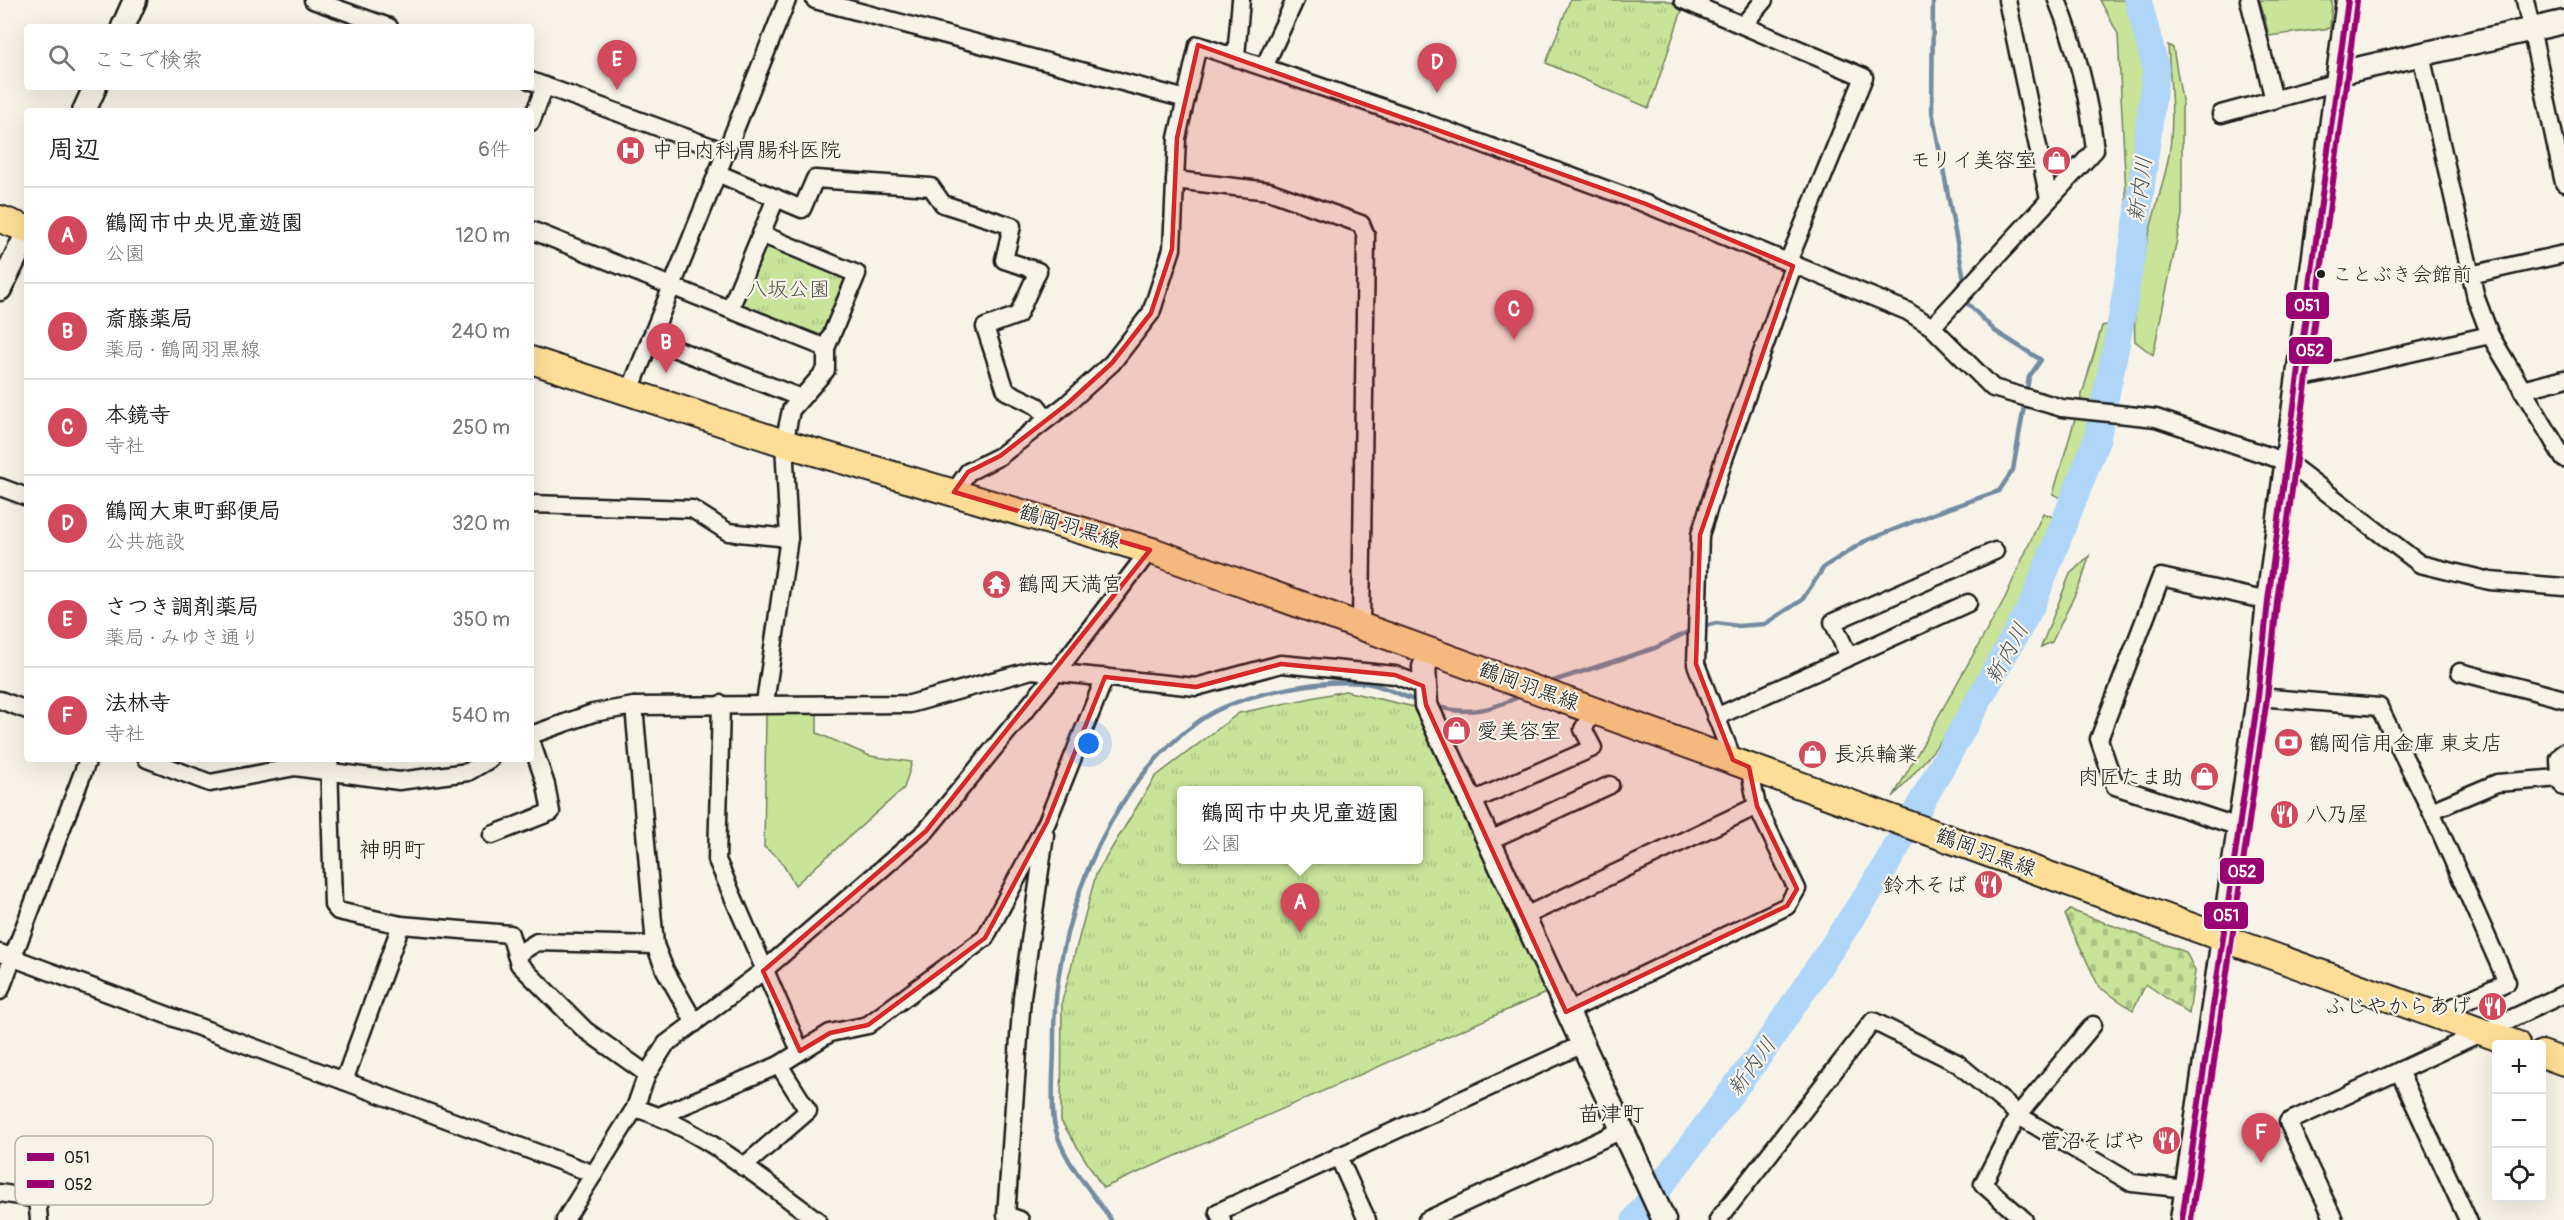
<!DOCTYPE html>
<html lang="ja">
<meta charset="utf-8">
<style>
:root{--surface:#fff;--page:#f2f2f2;--text:#222;--muted:#767676;--line:#e0e0e0;--accent:#d1495b}
body{margin:0;font-family:Pangolin,"Klee One",sans-serif;background:var(--page);color:var(--text)}
.controls{position:absolute;right:18px;bottom:18px;display:grid;overflow:hidden;border-radius:6px;box-shadow:0 6px 24px #0002}
.controls button{width:54px;height:54px;display:grid;place-items:center;padding:0;border:0;border-bottom:2px solid var(--line);background:var(--surface);color:var(--text);font:30px sans-serif}
.you{position:absolute;left:1089px;top:744px;width:21px;height:21px;margin:-15px;border:4px solid #fff;border-radius:50%;background:#1a73e8;box-shadow:0 0 0 9px #1a73e833}
.badge{display:grid;place-items:center;width:39px;height:39px;border-radius:50%;background:var(--accent);color:#fff;font-size:20px;font-weight:700}
.pin{position:absolute;translate:-50% -50px;filter:drop-shadow(0 2px 3px #0008)}
.pin::after{content:'';position:absolute;top:32px;width:21px;height:18px;background:inherit;clip-path:polygon(0 0,100% 0,50% 100%)}
.popup{position:absolute;left:1177px;top:786px;width:246px;height:78px;box-sizing:border-box;display:grid;place-content:center;border-radius:6px;background:var(--surface);filter:drop-shadow(0 2px 4px #0005);font-size:20px;white-space:nowrap;color:var(--muted)}
.popup b{font-size:22px;color:var(--text)}
.popup::after{content:'';position:absolute;left:50%;top:100%;margin-left:-12px;border:12px solid transparent;border-top-color:var(--surface)}
.list{margin:0;padding:0;list-style:none}
h2{display:flex;justify-content:space-between;align-items:center;height:78px;margin:0;padding:0 24px;font-size:26px}
h2 small{font-size:20px;font-weight:400;color:var(--muted)}
.list li{display:grid;grid-template-columns:39px 1fr auto;gap:18px;align-items:center;box-sizing:border-box;height:96px;padding:0 24px;border-top:2px solid var(--line)}
.list b{display:block;font-size:22px;white-space:nowrap}
.list p{margin:0;font-size:20px;white-space:nowrap;color:var(--muted)}
.list em{font-size:20px;font-style:normal;color:var(--muted)}
.icon{flex:none;width:33px;height:33px;fill:none;stroke:currentColor;stroke-width:2;stroke-linecap:round;stroke-linejoin:round}
.map{position:relative;flex:none;width:2564px;height:1220px;overflow:hidden}
.search{position:absolute;background:var(--surface);box-shadow:0 6px 24px #0002;left:24px;top:24px;width:510px;height:66px;display:flex;align-items:center;gap:15px;box-sizing:border-box;padding:0 21px;border-radius:6px;color:var(--muted);font-size:22px}
.panel{position:absolute;background:var(--surface);box-shadow:0 6px 24px #0002;left:24px;top:108px;width:510px;height:654px;border-radius:6px}
.map>svg:first-child{display:block}
.green{fill:#c9e399;stroke:#72805a;stroke-width:1.5}
.cemetery{fill:url(#cemetery-stones);stroke:#72805a;stroke-width:1.5}
.park{fill:url(#park-tufts);stroke:#72805a;stroke-width:1.5;fill-rule:evenodd}
.lines{fill:none;stroke-linecap:round;stroke-linejoin:round}
.stream{stroke:#748ba1;stroke-width:4.5}
.river{stroke:#afd5f9;stroke-width:27}
.street-casing{stroke:#1c1c1c;stroke-width:21}
.secondary-casing{stroke:#1c1c1c;stroke-width:27}
.primary-casing{stroke:#1c1c1c;stroke-width:30}
.street{stroke:#f7f3e8;stroke-width:16}
.secondary{stroke:#f7f3e8;stroke-width:22}
.primary{stroke:#fdde96;stroke-width:26}
.bus-1-casing{stroke:#f7f3e8;stroke-width:10}
.bus-2-casing{stroke:#f7f3e8;stroke-width:10}
.bus-1{stroke:#9a0273;stroke-width:6}
.bus-2{stroke:#9a0273;stroke-width:6}
.marked{fill:#d62828;fill-opacity:0.2;stroke:#d62828;stroke-width:4.5;stroke-linejoin:round}
.bus-dot{fill:#1c1c1c;stroke:#f7f3e8;stroke-width:2}
.labels{text-anchor:middle;stroke-width:4.5;stroke-linejoin:round;paint-order:stroke}
.bus-label{font-size:20px;fill:#1c1c1c;stroke:#f7f3e8;text-anchor:start}
.poi-label{font-size:21px;fill:#1c1c1c;stroke:#f7f3e8;text-anchor:start}
.park-label{font-size:21px;fill:#505842;stroke:#f7f3e8}
.street-label{font-size:21px;fill:#1c1c1c;stroke:#f7f3e8}
.water-label{font-size:22px;font-style:italic;fill:#48545e;stroke:#f7f3e8}
.neighbourhood-label{font-size:22px;fill:#1c1c1c;stroke:#f7f3e8}
.key{fill:#f7f3e8;stroke:#b5b2ab;stroke-width:1.5}
.key-label{font-size:16px;fill:#1c1c1c}
.line-badge{stroke:#f7f3e8;stroke-width:2}
.badge-label{font-size:16px;text-anchor:middle;font-weight:bold;fill:#fff}
</style>
<div class="map">
<svg width="2564" height="1220" viewBox="0 0 2564 1220">
<defs>
<pattern id="cemetery-stones" width="16" height="16" patternUnits="userSpaceOnUse" patternTransform="scale(1.5)"><rect width="16" height="16" fill="#c9e399"/><path d="M2 7V4a2 2 0 0 1 4 0v3zM10 15v-3a2 2 0 0 1 4 0v3z" fill="#acc283"/></pattern>
<pattern id="park-tufts" width="24" height="20" patternUnits="userSpaceOnUse" patternTransform="scale(1.5)"><rect width="24" height="20" fill="#c9e399"/><path d="M3 7l-1-3M5 7V3M7 7l1-3M15 17l-1-3M17 17v-4M19 17l1-3" fill="none" stroke="#acc283"/></pattern>
</defs>
<rect width="100%" height="100%" fill="#f7f3e8"/>
<filter id="ink" filterUnits="userSpaceOnUse"><feTurbulence type="fractalNoise" baseFrequency=".0167" numOctaves="2"/><feDisplacementMap in="SourceGraphic" scale="12" xChannelSelector="R" yChannelSelector="G"/><feConvolveMatrix kernelMatrix="1 2 1 2 8 2 1 2 1" color-interpolation-filters="sRGB"/></filter>
<g filter="url(#ink)">
<!-- green -->
<g class="green">
<path d="M2100 0H2130L2150 66 2142 149 2127 215 2118 34Z"/>
<path d="M2260 0H2332L2330 28 2269 36Z"/>
<path d="M2168 45 2173 48 2182 100V215L2153 355 2135 341C2131 276 2153 226 2167 165 2176 126 2170 84 2168 45Z"/>
<path d="M2112 324 2088 451 2067 501 2053 494 2102 326Z"/>
<path d="M2043 513 2058 519C2047 549 2037 580 2024 609 1990 677 1945 741 1893 797L2005 598Z"/>
<path d="M2089 556 2082 580 2052 642 2041 647 2070 574Z"/>
<path d="M766 713H817V733L870 756 912 762 904 788 795 885 779 858 764 847Z"/>
</g>
<!-- cemetery -->
<path class="cemetery" d="M2070 910 2186 952 2195 971 2189 1014 2146 984 2133 1010 2099 987 2065 915Z"/>
<!-- park -->
<g class="park">
<path d="M1570 0H1665L1683 7 1649 108 1546 63Z"/>
<path d="M763 239 852 276 823 341 735 307Z"/>
<path d="M1345 691 1414 707 1548 992 1103 1188 1061 1121 1062 1001 1096 874 1155 777 1239 713ZM1182 790H1418V860H1182Z"/>
</g>
<g class="lines">
<!-- stream -->
<g class="stream">
<path d="M1933 0 1932 111 1964 279 1955 290 1958 293"/>
<path d="M1702 627 1716 623 1738 626 1765 624 1802 600 1824 567 1865 541 1938 512 1999 491 2013 470 2029 377 2041 360 1995 331 1963 299"/>
<path d="M1547 683 1655 648 1694 629"/>
<path d="M1434 706C1470 716 1491 710 1523 695"/>
<path d="M1111 1220C1092 1191 1063 1162 1055 1127 1050 1107 1054 1068 1054 1045 1052 930 1102 790 1199 721 1237 694 1318 679 1364 683 1382 684 1403 697 1420 702"/>
</g>
<!-- river -->
<path class="river" d="M1635 1220 1764 1049 1883 871 2032 605 2097 439 2122 316 2138 214 2156 69 2138 0"/>
<defs>
<g id="street">
<path d="M313 0 389 27"/>
<path d="M815 0 1186 99"/>
<path d="M1683 0 1864 77 1788 262"/>
<path d="M2007 0 2049 199"/>
<path d="M2249 0 2274 100"/>
<path d="M2525 0 2564 183"/>
<path d="M1744 24 1764 0"/>
<path d="M2421 55 2476 298 2490 335 2564 459"/>
<path d="M1236 56 1241 0"/>
<path d="M1265 65 1295 0"/>
<path d="M531 81 726 152"/>
<path d="M2221 114 2338 82"/>
<path d="M531 122 545 86"/>
<path d="M717 173 802 209 815 179 931 187 943 204 1012 226 1004 260 1038 271 1018 315 985 327 1006 391 1037 406 1047 419"/>
<path d="M1175 180 1269 191 1361 224 1366 236 1361 627"/>
<path d="M531 230 826 348"/>
<path d="M761 234 857 274 826 348V370L791 410 784 443 789 538 765 703"/>
<path d="M2470 275 2564 254"/>
<path d="M730 309 776 198"/>
<path d="M1932 327 2095 150C2089 97 2077 49 2057 0"/>
<path d="M650 339 801 398"/>
<path d="M2299 378 2490 335"/>
<path d="M2522 390 2564 379"/>
<path d="M629 393 787 0"/>
<path d="M0 487 27 497"/>
<path d="M954 492 968 472 1000 456 1067 404 1112 363 1151 313 1172 249 1177 138 1198 45 1407 116 1646 204 1907 311 1932 327 1993 388 2062 408 2156 418 2287 462 2420 564 2490 581 2564 587"/>
<path d="M531 504 692 509 728 532 789 538"/>
<path d="M1849 657 1833 622 1995 551"/>
<path d="M2460 672 2564 699"/>
<path d="M2258 697 2379 707 2431 811 2497 783 2560 778 2564 787"/>
<path d="M0 700 27 710"/>
<path d="M721 704 717 860 800 1051"/>
<path d="M1716 717 1968 603"/>
<path d="M531 735 593 713 634 706 910 704 1032 670 1196 687 1281 664 1395 675 1423 686"/>
<path d="M2564 752 2559 759 2560 778H2564"/>
<path d="M147 759 210 783 295 767 399 781 468 772 490 759"/>
<path d="M329 759 333 905 338 911 401 925 510 934 519 964 585 1030 647 1074"/>
<path d="M1733 760 1696 664 1700 535 1725 456 1793 266"/>
<path d="M1470 802 1593 748 1583 729 1595 710"/>
<path d="M2431 811 2507 982 2436 1015"/>
<path d="M2239 827 2115 786 2099 739 2161 577 2268 601"/>
<path d="M492 835 551 812 546 785 531 741"/>
<path d="M1488 841 1610 785"/>
<path d="M1523 917 1757 806"/>
<path d="M655 945 665 970 695 1023"/>
<path d="M0 953 594 1174"/>
<path d="M516 955 537 942 655 945 634 706"/>
<path d="M0 991 88 759"/>
<path d="M1566 1012 1787 906 1797 889 1757 806 1749 767"/>
<path d="M344 1081 401 925"/>
<path d="M635 1108C703 1129 760 1179 817 1220"/>
<path d="M659 1116 779 1065 830 1033 868 1025 985 938 1047 822 1105 677"/>
<path d="M1338 1156 1367 1220"/>
<path d="M743 1167 808 1111 779 1065"/>
<path d="M0 1193 37 1199 39 1220"/>
<path d="M565 1220 635 1108 647 1074 666 1044 763 971 926 831 1055 674 1150 550"/>
<path d="M1020 1220 1006 1215 1022 997 1045 835"/>
<path d="M1222 1220 1218 1212 1581 1045"/>
<path d="M1427 1220 1622 1130"/>
<path d="M1718 1220 1873 1021 1957 1063 2024 1119 2132 1183 2187 1189"/>
<path d="M2024 1220 1983 1184 2018 1115 2093 1025"/>
<path d="M2334 1220 2288 1122 2399 1071"/>
<path d="M2468 1220 2399 1071 2564 994"/>
</g>
<g id="secondary">
<path d="M123 27 135 0"/>
<path d="M2339 73 2564 22"/>
<path d="M84 111 95 87"/>
<path d="M0 289 27 234"/>
<path d="M1433 651 1424 667 1426 705 1664 1220"/>
<path d="M2182 1220 2258 697 2268 601 2348 0"/>
</g>
<g id="primary">
<path d="M0 219 27 229"/>
<path d="M531 360 784 443 1155 552 2516 1044"/>
<path d="M2542 1054 2564 1062"/>
</g>
</defs>
<!-- street casing -->
<use href="#street" class="street-casing"/>
<!-- secondary casing -->
<use href="#secondary" class="secondary-casing"/>
<!-- primary casing -->
<use href="#primary" class="primary-casing"/>
<!-- street -->
<use href="#street" class="street"/>
<!-- secondary -->
<use href="#secondary" class="secondary"/>
<!-- primary -->
<use href="#primary" class="primary"/>
<defs>
<path id="bus-1" d="M2182 1220 2258 697 2268 601 2348 0"/>
<path id="bus-2" d="M2191 1220 2267 698 2277 602 2357 1"/>
</defs>
<!-- bus-1 casing -->
<use href="#bus-1" class="bus-1-casing"/>
<!-- bus-2 casing -->
<use href="#bus-2" class="bus-2-casing"/>
<!-- bus-1 -->
<use href="#bus-1" class="bus-1"/>
<!-- bus-2 -->
<use href="#bus-2" class="bus-2"/>
</g>
</g>
<!-- marked area -->
<path class="marked" d="M1198 45 1646 204 1793 266 1700 535 1696 664 1733 760 1749 767 1757 806 1797 889 1787 906 1566 1012 1426 705 1423 686 1395 675 1281 664 1196 687 1105 677 1047 822 985 938 868 1025 830 1033 800 1051 763 971 926 831 1150 550 954 492 968 472 1000 456 1067 404 1112 363 1151 313 1172 249 1177 138Z"/>
<!-- icons -->
<defs>
<symbol id="hospital-disc" viewBox="-11 -11 22 22"><circle r="9.5" fill="#d1495b" stroke="#f7f3e8"/><path d="M-5-5h3v3.5h4V-5h3V5h-3V1.5h-4V5h-3Z" fill="#fff"/></symbol>
<symbol id="shop-disc" viewBox="-11 -11 22 22"><circle r="9.5" fill="#d1495b" stroke="#f7f3e8"/><path d="M-5-2.5h2.3a2.7 3.5 0 0 1 5.4 0H5L5.5 6h-11ZM-1.5-2.5h3a1.5 2.3 0 0 0-3 0Z" fill="#fff"/></symbol>
<symbol id="temple-disc" viewBox="-11 -11 22 22"><circle r="9.5" fill="#d1495b" stroke="#f7f3e8"/><path d="M0-6L5-2H3V0L6.5 2.5H4V6H1.5V3h-3V6H-4V2.5H-6.5L-3 0V-2H-5Z" fill="#fff"/></symbol>
<symbol id="bank-disc" viewBox="-11 -11 22 22"><circle r="9.5" fill="#d1495b" stroke="#f7f3e8"/><path d="M-6-4H6V4H-6ZM0-2.3a2.3 2.3 0 1 0 0 4.6a2.3 2.3 0 1 0 0-4.6Z" fill="#fff"/></symbol>
<symbol id="restaurant-disc" viewBox="-11 -11 22 22"><circle r="9.5" fill="#d1495b" stroke="#f7f3e8"/><path d="M-5-6h1v4h1v-4h1v4h1v-4h1v5L-1.5 .5V6h-2V.5L-5-1ZM5-6V6H3V1.5H1.5Q1.5-4 5-6Z" fill="#fff"/></symbol>
</defs>
<g fill-rule="evenodd">
<use href="#hospital-disc" x="614" y="134" width="33" height="33"/>
<use href="#shop-disc" x="2040" y="144" width="33" height="33"/>
<use href="#temple-disc" x="980" y="568" width="33" height="33"/>
<use href="#shop-disc" x="1440" y="714" width="33" height="33"/>
<use href="#bank-disc" x="2272" y="726" width="33" height="33"/>
<use href="#shop-disc" x="1796" y="738" width="33" height="33"/>
<use href="#shop-disc" x="2188" y="760" width="33" height="33"/>
<use href="#restaurant-disc" x="2268" y="798" width="33" height="33"/>
<use href="#restaurant-disc" x="1972" y="868" width="33" height="33"/>
<use href="#restaurant-disc" x="2476" y="990" width="33" height="33"/>
<use href="#restaurant-disc" x="2150" y="1124" width="33" height="33"/>
</g>
<!-- markers -->
<circle class="bus-dot" cx="2321" cy="274" r="5"/>
<g class="labels">
<!-- bus labels -->
<g class="bus-label">
<text x="2332" y="281">ことぶき会館前</text>
</g>
<!-- poi labels -->
<g class="poi-label">
<text x="652" y="157">中目内科胃腸科医院</text>
<text x="2036" y="167" text-anchor="end">モリイ美容室</text>
<text x="1018" y="591">鶴岡天満宮</text>
<text x="1477" y="738">愛美容室</text>
<text x="2309" y="750">鶴岡信用金庫 東支店</text>
<text x="1834" y="761">長浜輪業</text>
<text x="2183" y="784" text-anchor="end">肉匠たま助</text>
<text x="2306" y="821">八乃屋</text>
<text x="1967" y="892" text-anchor="end">鈴木そば</text>
<text x="2471" y="1013" text-anchor="end">ふじやからあげ</text>
<text x="2145" y="1148" text-anchor="end">菅沼そばや</text>
</g>
<!-- park labels -->
<g class="park-label">
<text x="788" y="296">八坂公園</text>
</g>
<!-- street labels -->
<g class="street-label">
<text transform="translate(1070 526) rotate(17)" y="7">鶴岡羽黒線</text>
<text transform="translate(1529 686) rotate(20)" y="7">鶴岡羽黒線</text>
<text transform="translate(1986 852) rotate(20)" y="7">鶴岡羽黒線</text>
</g>
<!-- water labels -->
<g class="water-label">
<text transform="translate(2139 189) rotate(-82)" y="8">新内川</text>
<text transform="translate(2006 653) rotate(-61)" y="8">新内川</text>
<text transform="translate(1751 1066) rotate(-54)" y="8">新内川</text>
</g>
<!-- neighbourhood labels -->
<g class="neighbourhood-label">
<text x="392" y="857">神明町</text>
<text x="1611" y="1121">苗津町</text>
</g>
</g>
<!-- legend -->
<rect x="15" y="1136" width="198" height="69" rx="9" class="key"/>
<rect x="27" y="1153" width="27" height="8" fill="#9a0273"/>
<rect x="27" y="1180" width="27" height="8" fill="#9a0273"/>
<g class="key-label">
<text x="64" y="1163">051</text>
<text x="64" y="1190">052</text>
</g>
<g class="line-badge">
<rect x="2285" y="291" width="45" height="29" rx="6" fill="#9a0273"/>
<rect x="2288" y="336" width="45" height="29" rx="6" fill="#9a0273"/>
<rect x="2219" y="857" width="46" height="28" rx="6" fill="#9a0273"/>
<rect x="2203" y="901" width="46" height="29" rx="6" fill="#9a0273"/>
</g>
<g class="badge-label">
<text x="2307" y="311">051</text>
<text x="2310" y="356">052</text>
<text x="2242" y="877">052</text>
<text x="2226" y="921">051</text>
</g>
</svg>
<div class="controls">
<button>+</button>
<button>−</button>
<button><svg class="icon" aria-label="locate" viewBox="0 0 24 24"><circle cx="12" cy="12" r="6"/><path d="M12 2v4M12 18v4M2 12h4M18 12h4"/></svg></button>
</div>
<div class="you"></div>
<div class="pin badge" style="left:1300px;top:933px">A</div>
<div class="popup"><b>鶴岡市中央児童遊園</b>公園</div>
<div class="pin badge" style="left:666px;top:373px">B</div>
<div class="pin badge" style="left:1514px;top:340px">C</div>
<div class="pin badge" style="left:1437px;top:93px">D</div>
<div class="pin badge" style="left:617px;top:90px">E</div>
<div class="pin badge" style="left:2261px;top:1163px">F</div>
<div class="search"><svg class="icon" aria-label="search" viewBox="0 0 24 24"><circle cx="10" cy="10" r="6"/><path d="M15 15l6 6"/></svg>ここで検索</div>
<section class="panel">
<h2>周辺<small>6件</small></h2>
<ul class="list">
<li><span class="badge">A</span><div><b>鶴岡市中央児童遊園</b><p>公園</p></div><em>120 m</em></li>
<li><span class="badge">B</span><div><b>斎藤薬局</b><p>薬局 · 鶴岡羽黒線</p></div><em>240 m</em></li>
<li><span class="badge">C</span><div><b>本鏡寺</b><p>寺社</p></div><em>250 m</em></li>
<li><span class="badge">D</span><div><b>鶴岡大東町郵便局</b><p>公共施設</p></div><em>320 m</em></li>
<li><span class="badge">E</span><div><b>さつき調剤薬局</b><p>薬局 · みゆき通り</p></div><em>350 m</em></li>
<li><span class="badge">F</span><div><b>法林寺</b><p>寺社</p></div><em>540 m</em></li>
</ul>
</section>
</div>
